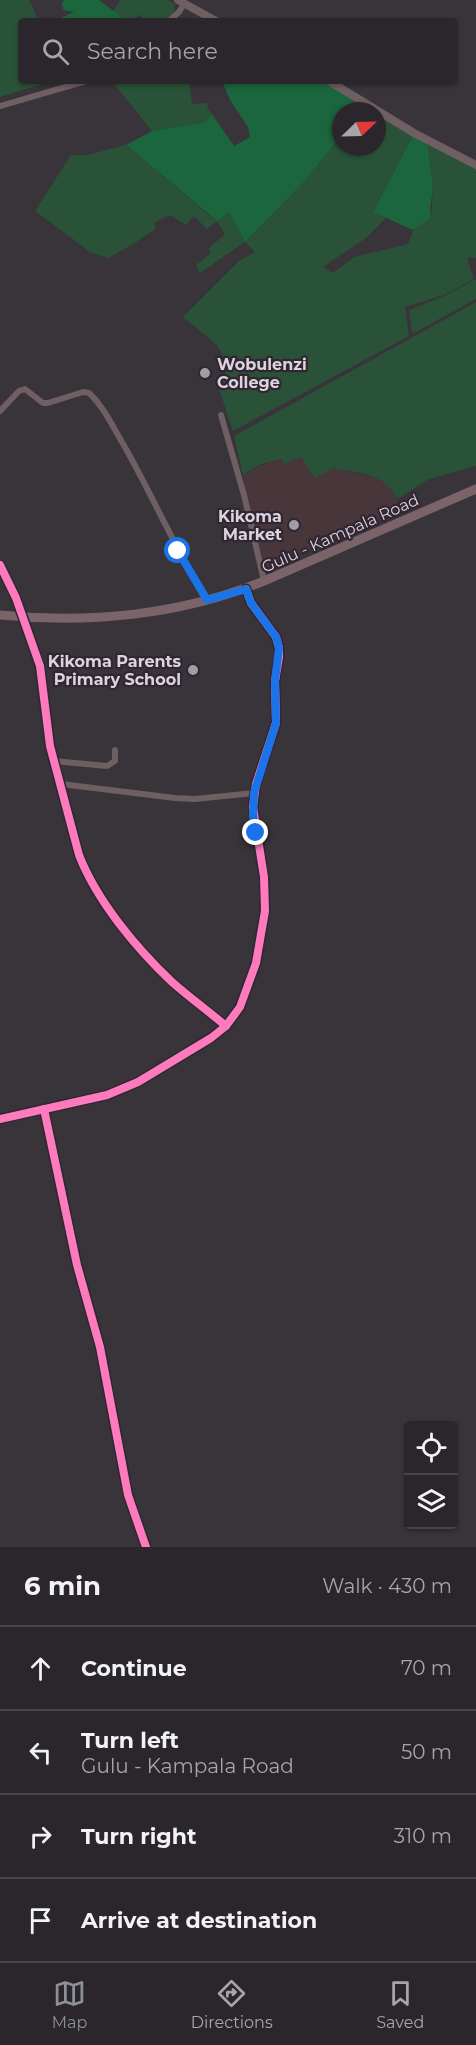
<!DOCTYPE html>
<meta charset="utf-8">
<style>
:root{--surface:#2b262c;--page:#373238;--text:#f1f3f6;--muted:#a6a5a9;--line:#474348;--accent:#8c9099}
body{margin:0;font-family:Montserrat,sans-serif;background:var(--page);color:var(--text)}
.controls{position:absolute;right:18px;bottom:18px;display:grid;overflow:hidden;border-radius:6px;box-shadow:0 2px 4px #0004}
.controls button{width:54px;height:54px;display:grid;place-items:center;padding:0;border:0;border-bottom:2px solid var(--line);background:var(--surface);color:var(--text);font:30px sans-serif}
.compass{position:absolute;left:332px;top:102px;width:54px;height:54px;border-radius:50%;background:var(--surface);box-shadow:0 2px 4px #0004;rotate:67deg}
.stop{position:absolute;width:18px;height:18px;margin:-14px;border:4px solid #1a73e8;border-radius:50%;background:#fff}
.stop.end{background:#1a73e8;border-color:#fff;box-shadow:0 2px 6px #0008}
.list{margin:0;padding:0;list-style:none}
h2{display:flex;justify-content:space-between;align-items:center;height:78px;margin:0;padding:0 24px;font-size:26px}
h2 small{font-size:20px;font-weight:400;color:var(--muted)}
.list li{display:grid;grid-template-columns:39px 1fr auto;gap:18px;align-items:center;box-sizing:border-box;height:84px;padding:0 24px;border-top:2px solid var(--line)}
.list b{display:block;font-size:22px;white-space:nowrap}
.list p{margin:0;font-size:20px;white-space:nowrap;color:var(--muted)}
.list em{font-size:20px;font-style:normal;color:var(--muted)}
.icon{flex:none;width:33px;height:33px;fill:none;stroke:currentColor;stroke-width:2;stroke-linecap:round;stroke-linejoin:round}
.map{position:relative;flex:none;width:476px;height:1547px;overflow:hidden}
.search{position:absolute;background:var(--surface);box-shadow:0 2px 4px #0004;left:18px;right:18px;top:18px;height:66px;display:flex;align-items:center;gap:15px;box-sizing:border-box;padding:0 21px;border-radius:6px;color:var(--muted);font-size:22px}
.sheet{height:414px;background:var(--surface)}
nav{display:flex;justify-content:space-around;align-items:center;box-sizing:border-box;height:84px;border-top:2px solid var(--line);background:var(--surface);font-size:16px;color:var(--muted)}
nav a{display:grid;justify-items:center;gap:3px}
nav .on{color:var(--accent)}
.map>svg:first-child{display:block}
.commercial{fill:#48363b}
.green{fill:#295238}
.forest{fill:#1b663d}
.lines{fill:none;stroke-linecap:round;stroke-linejoin:round}
.minor{stroke:#6f5e62;stroke-width:6}
.tertiary{stroke:#6f5e62;stroke-width:8}
.primary{stroke:#7a646a;stroke-width:9}
.cycleway-casing{stroke:#312633;stroke-width:11}
.cycleway{stroke:#fd7abc;stroke-width:8}
.route{stroke:#1a73e8;stroke-width:8}
.poi-dot{fill:#a29ca4;stroke:#312633;stroke-width:2}
.labels{text-anchor:middle;stroke-width:4.5;stroke-linejoin:round;paint-order:stroke}
.poi-label{font-size:16px;font-weight:bold;fill:#dbd4dd;stroke:#312633;text-anchor:end}
.street-label{font-size:16px;fill:#dbd4dd;stroke:#312633}
</style>
<div class="map">
<svg width="476" height="1547" viewBox="0 0 476 1547">
<rect width="100%" height="100%" fill="#39333a"/>
<!-- commercial -->
<path class="commercial" d="M301 457 315 478 333 468 381 479 390 485 401 511 263 569 243 476 261 465 281 460 285 464Z"/>
<!-- green -->
<g class="green">
<path d="M0 0H29L39 21H21V81H53L0 97Z"/>
<path d="M120 0H167L175 4 174 13 163 21H143L141 15 127 21 113 12Z"/>
<path d="M112 81H189L192 104 208 103 207 108 212 114 205 122 152 131Z"/>
<path d="M377 115 414 133 373 211 386 218 366 238 323 267 333 273 354 257 408 244 413 230 431 218 433 187 427 141 476 165V258H467L474 279 444 295 405 307 409 336 233 431 217 383 229 368 217 345 183 317 240 260 255 252 245 242 200 273 196 265 211 253 208 249 225 234 217 221 207 229 194 216 186 225 170 215 155 222V229L135 243 108 258 90 252 35 211 71 155H87L126 145 216 221 229 212 245 242 303 183 341 136V147H377Z"/>
<path d="M476 279V299L412 334 409 310 444 296Z"/>
<path d="M476 302V466L429 479 397 499C386 473 358 473 333 468L315 478 301 457 285 464 281 459 261 464 243 475 234 436Z"/>
</g>
<!-- forest -->
<g class="forest">
<path d="M65 0H99L127 21H54L74 12 63 10 62 2Z"/>
<path d="M222 81H324L364 108 361 111H341V136L303 183 245 242 229 212 217 221 126 145 152 131 205 122 212 114 234 146 250 137 248 127 230 100Z"/>
<path d="M414 133 427 141 433 187 430 211 431 218 413 230 373 212Z"/>
</g>
<g class="lines">
<!-- minor -->
<g class="minor">
<path d="M169 21 179 12 184 4"/>
<path d="M0 106 86 81"/>
<path d="M0 411 19 391 25 389 43 403H48L83 392 89 393C103 406 112 425 122 442 152 494 175 549 207 600"/>
<path d="M221 415 244 495 264 581"/>
<path d="M0 565 16 598 40 666 50 746 79 855C97 901 136 948 172 982 189 997 208 1011 226 1026"/>
<path d="M54 761 107 766 115 761V750"/>
<path d="M61 784 175 798 195 799 254 793"/>
<path d="M44 1109 77 1265 100 1347 128 1495 146 1547"/>
<path d="M0 1119 107 1095 138 1082 211 1038 226 1026 240 1007 256 963 265 911 264 877 253 807 256 784 276 723 275 681 279 657V648L276 637 251 603 246 589"/>
</g>
<!-- tertiary -->
<g class="tertiary">
<path d="M178 0 216 21"/>
<path d="M329 81 414 133 476 165"/>
</g>
<!-- primary -->
<path class="primary" d="M0 615C89 624 181 615 264 581L476 489"/>
<defs>
<g id="cycleway">
<path d="M0 565 16 598 40 666 50 746 79 855C97 901 136 948 172 982 189 997 208 1011 226 1026"/>
<path d="M44 1109 77 1265 100 1347 128 1495 146 1547"/>
<path d="M0 1119 107 1095 138 1082 211 1038 226 1026 240 1007 256 963 265 911 264 877 253 807 256 784 276 723 275 681 279 657V648L276 637 251 603 246 589"/>
</g>
</defs>
<!-- cycleway casing -->
<use href="#cycleway" class="cycleway-casing"/>
<!-- cycleway -->
<use href="#cycleway" class="cycleway"/>
</g>
<g class="lines">
<!-- route -->
<path class="route" d="M178 551 207 600 246 589 251 603 276 637 279 648 275 681 276 723 254 793 253 816 256 833"/>
</g>
<!-- markers -->
<g class="poi-dot">
<circle cx="205" cy="373" r="6"/>
<circle cx="294" cy="525" r="6"/>
<circle cx="193" cy="670" r="6"/>
</g>
<g class="labels">
<!-- poi labels -->
<g class="poi-label">
<text x="217" y="370" text-anchor="start">Wobulenzi<tspan x="217" dy="18">College</tspan></text>
<text x="282" y="522">Kikoma<tspan x="282" dy="18">Market</tspan></text>
<text x="181" y="667">Kikoma Parents<tspan x="181" dy="18">Primary School</tspan></text>
</g>
<!-- street labels -->
<g class="street-label">
<text transform="translate(340 533) rotate(-24)" y="6">Gulu - Kampala Road</text>
</g>
</g>
</svg>
<div class="controls">
<button><svg class="icon" aria-label="locate" viewBox="0 0 24 24"><circle cx="12" cy="12" r="6"/><path d="M12 2v4M12 18v4M2 12h4M18 12h4"/></svg></button>
<button><svg class="icon" aria-label="layers" viewBox="0 0 24 24"><path d="M12 4l9 5-9 5-9-5zM3 14l9 5 9-5"/></svg></button>
</div>
<svg class="compass" viewBox="-18 -18 36 36"><path d="M0-13l5 13h-10z" fill="#e53935"/><path d="M0 13l5-13h-10z" fill="#a6a5a9"/></svg>
<div class="stop" style="left:178px;top:551px"></div>
<div class="stop end" style="left:256px;top:833px"></div>
<div class="search"><svg class="icon" aria-label="search" viewBox="0 0 24 24"><circle cx="10" cy="10" r="6"/><path d="M15 15l6 6"/></svg>Search here</div>
</div>
<section class="sheet">
<h2>6 min<small>Walk · 430 m</small></h2>
<ul class="list">
<li><svg class="icon" aria-label="ahead" viewBox="0 0 24 24"><path d="M12 20V5M6 11l6-6 6 6"/></svg><div><b>Continue</b></div><em>70 m</em></li>
<li><svg class="icon" aria-label="left" viewBox="0 0 24 24"><path d="M17 20v-9H6M10 6l-5 5 5 5"/></svg><div><b>Turn left</b><p>Gulu - Kampala Road</p></div><em>50 m</em></li>
<li><svg class="icon" aria-label="right" viewBox="0 0 24 24"><path d="M7 20v-9h11M14 6l5 5-5 5"/></svg><div><b>Turn right</b></div><em>310 m</em></li>
<li><svg class="icon" aria-label="arrive" viewBox="0 0 24 24"><path d="M6 21V4h12l-3 4 3 4H6"/></svg><div><b>Arrive at destination</b></div></li>
</ul>
</section>
<nav>
<a class="on"><svg class="icon" aria-label="map" viewBox="0 0 24 24"><path d="M3 6l6-2 6 2 6-2v14l-6 2-6-2-6 2zM9 4v14M15 6v14"/></svg>Map</a>
<a><svg class="icon" aria-label="directions" viewBox="0 0 24 24"><path d="M12 3l9 9-9 9-9-9zM9 14v-3h6M13 9l2 2-2 2"/></svg>Directions</a>
<a><svg class="icon" aria-label="saved" viewBox="0 0 24 24"><path d="M7 4h10v16l-5-4-5 4z"/></svg>Saved</a>
</nav>
